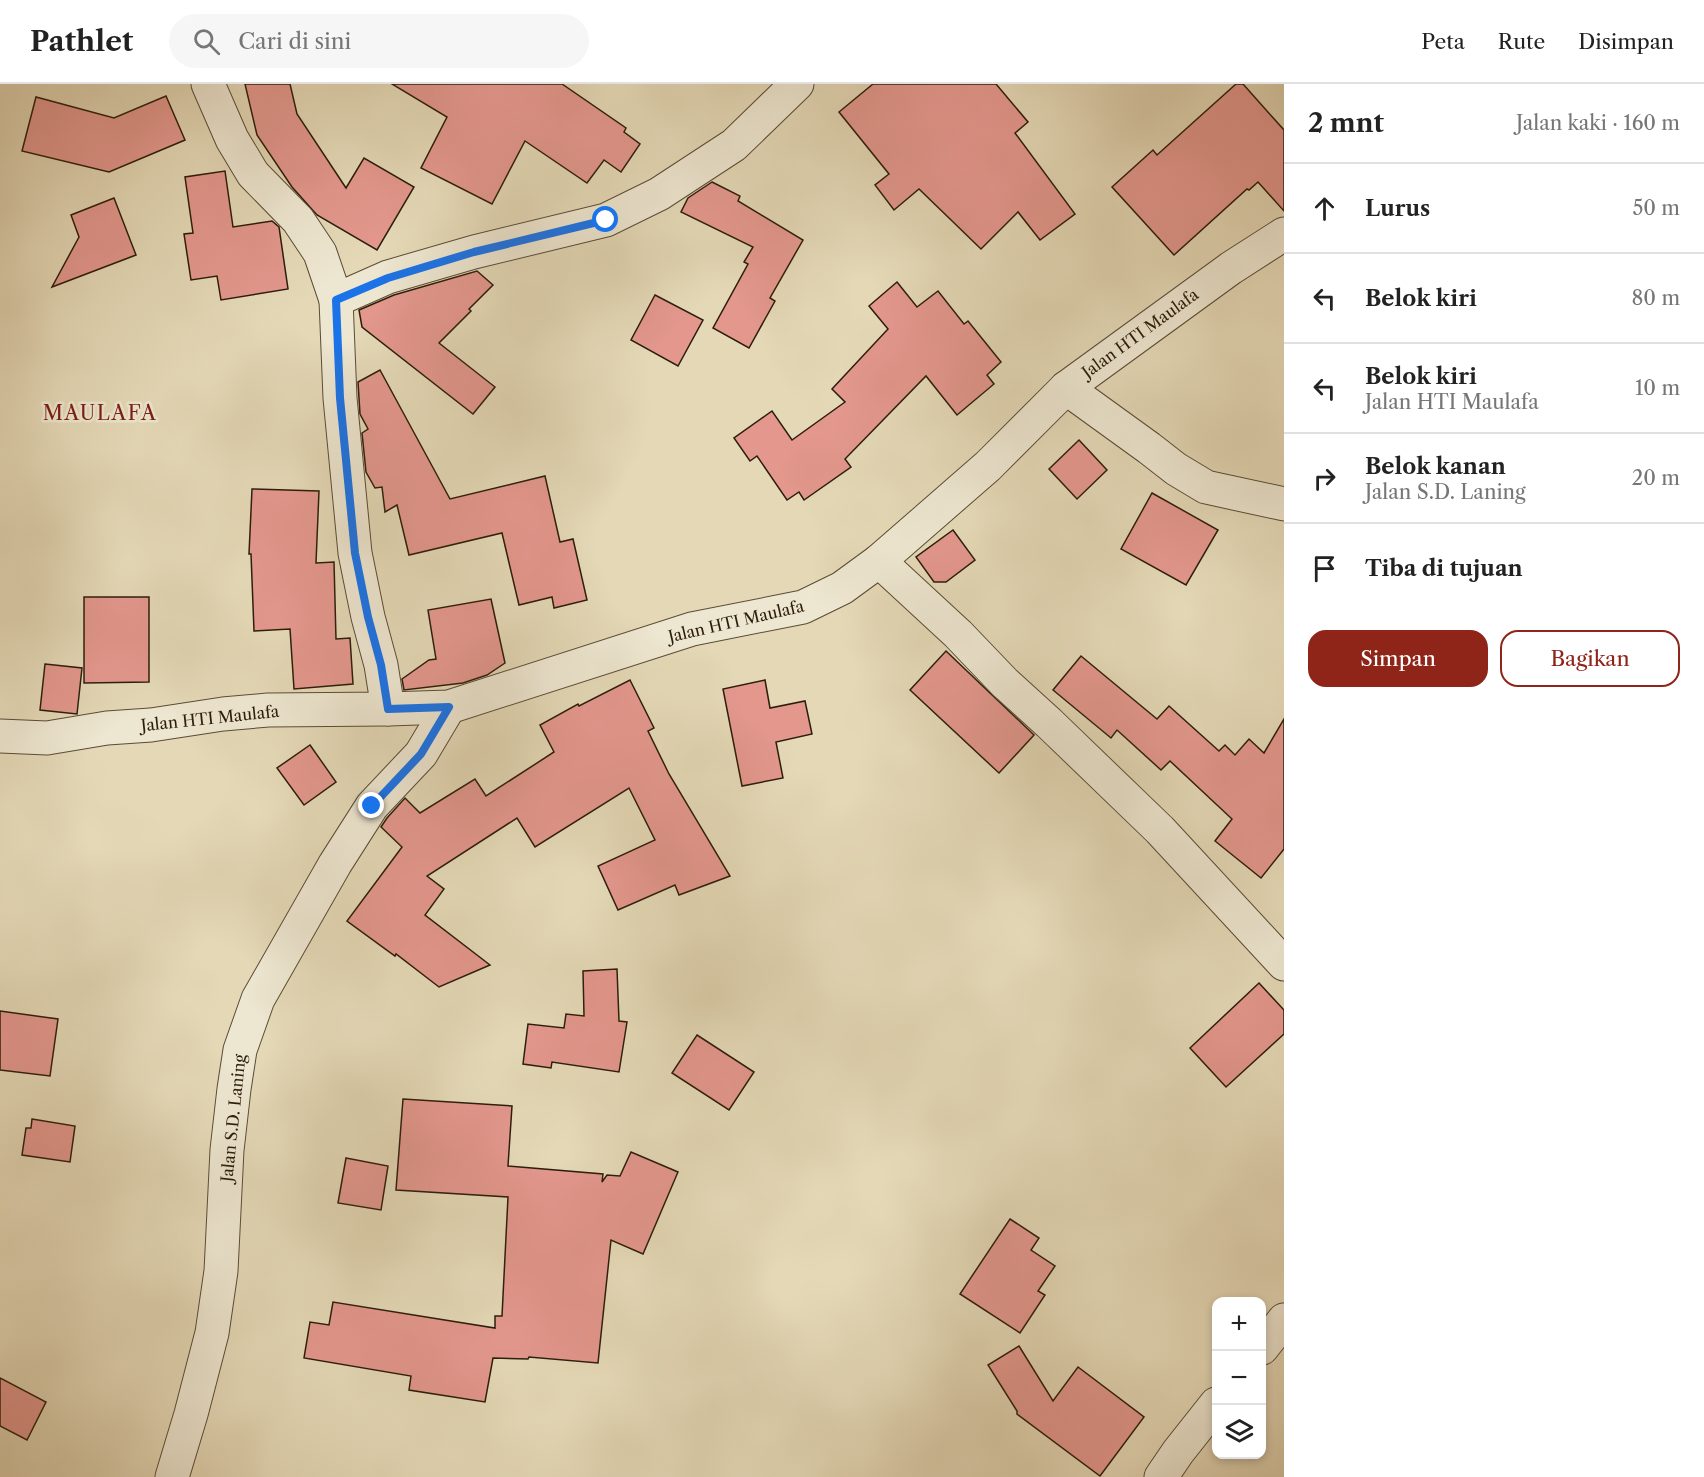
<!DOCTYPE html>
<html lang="id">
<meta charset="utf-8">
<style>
:root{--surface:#fff;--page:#f6f6f6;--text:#222;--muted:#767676;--line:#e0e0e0;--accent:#8f2418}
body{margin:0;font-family:"Libre Caslon Text",serif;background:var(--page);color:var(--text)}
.controls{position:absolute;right:18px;bottom:18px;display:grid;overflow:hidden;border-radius:12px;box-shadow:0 3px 9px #0003}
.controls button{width:54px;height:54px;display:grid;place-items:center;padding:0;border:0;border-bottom:2px solid var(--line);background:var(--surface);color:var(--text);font:30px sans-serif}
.stop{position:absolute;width:18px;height:18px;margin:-14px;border:4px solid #1a73e8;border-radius:50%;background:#fff}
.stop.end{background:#1a73e8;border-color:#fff;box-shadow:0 2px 6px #0008}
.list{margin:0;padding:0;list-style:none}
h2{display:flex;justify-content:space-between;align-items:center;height:78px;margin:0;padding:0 24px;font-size:26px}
h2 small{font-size:20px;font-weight:400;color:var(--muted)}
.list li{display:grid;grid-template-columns:39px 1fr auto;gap:18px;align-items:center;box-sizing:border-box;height:90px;padding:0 24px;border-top:2px solid var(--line)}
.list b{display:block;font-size:22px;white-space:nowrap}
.list p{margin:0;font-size:20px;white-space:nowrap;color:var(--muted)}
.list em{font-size:20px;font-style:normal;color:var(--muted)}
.actions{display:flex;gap:12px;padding:18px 24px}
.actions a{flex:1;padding:14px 0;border:2px solid var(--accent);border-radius:18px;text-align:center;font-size:21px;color:var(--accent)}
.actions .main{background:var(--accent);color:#fff}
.icon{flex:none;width:33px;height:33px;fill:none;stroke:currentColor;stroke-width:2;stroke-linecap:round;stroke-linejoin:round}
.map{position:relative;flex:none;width:1284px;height:1393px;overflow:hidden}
header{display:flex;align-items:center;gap:36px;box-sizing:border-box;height:84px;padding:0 30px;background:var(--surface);border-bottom:2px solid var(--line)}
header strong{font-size:28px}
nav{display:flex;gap:33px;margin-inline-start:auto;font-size:21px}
.search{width:420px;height:54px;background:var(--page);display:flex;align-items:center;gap:15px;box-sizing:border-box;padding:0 21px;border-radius:33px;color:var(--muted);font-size:22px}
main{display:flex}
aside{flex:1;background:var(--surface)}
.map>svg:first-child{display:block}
.building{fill:#e3978d;stroke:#2c1d0c;stroke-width:1.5}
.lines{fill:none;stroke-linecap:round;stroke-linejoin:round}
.minor-casing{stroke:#5a4c36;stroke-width:35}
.tertiary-casing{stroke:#5a4c36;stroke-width:35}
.minor{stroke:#ede6d0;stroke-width:33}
.tertiary{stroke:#ede6d0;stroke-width:33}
.route{stroke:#1a73e8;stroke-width:8}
.labels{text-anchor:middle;stroke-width:5;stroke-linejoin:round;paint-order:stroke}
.street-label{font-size:16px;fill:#2c1d0c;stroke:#ede6d0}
.quarter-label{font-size:20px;letter-spacing:1.5px;fill:#7a1f14;stroke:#ede6d0}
</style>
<header>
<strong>Pathlet</strong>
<div class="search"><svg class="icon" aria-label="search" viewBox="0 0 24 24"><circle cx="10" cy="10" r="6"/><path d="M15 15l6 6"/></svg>Cari di sini</div>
<nav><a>Peta</a><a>Rute</a><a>Disimpan</a></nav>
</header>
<main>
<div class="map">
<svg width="1284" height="1393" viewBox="0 0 1284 1393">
<rect width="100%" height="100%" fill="#e4d8b6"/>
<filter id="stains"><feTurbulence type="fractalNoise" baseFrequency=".00333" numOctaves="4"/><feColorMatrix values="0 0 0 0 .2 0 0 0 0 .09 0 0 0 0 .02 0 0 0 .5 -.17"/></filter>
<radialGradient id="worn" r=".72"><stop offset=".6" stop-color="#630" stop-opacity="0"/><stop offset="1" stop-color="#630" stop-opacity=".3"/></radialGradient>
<!-- building -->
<g class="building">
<path d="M245 0H290L297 30 346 104 364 74 414 103 377 166 317 131 292 103 257 51Z"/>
<path d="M392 0H562L626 44 624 48 640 60 621 88 604 76 587 99 525 57 492 120 421 84 447 33Z"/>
<path d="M873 0H996L1028 38 1015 49 1075 130 1040 156 1018 128 981 165 919 105 894 126 875 101 889 90 839 28Z"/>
<path d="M1236 0H1243L1284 46V127L1258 98 1249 106 1247 105 1174 171 1112 103 1153 66 1157 71Z"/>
<path d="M166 12 185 56 109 88 22 67 36 13 114 34Z"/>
<path d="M225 87 233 143 272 137 279 143 288 205 221 216 217 192 191 196 184 150 193 149 185 93Z"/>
<path d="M712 98 740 112 738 117 803 156 770 214 775 217 749 264 713 244 748 180 744 178 753 163 681 128 688 114Z"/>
<path d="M114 114 136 171 52 203 79 153 71 131Z"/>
<path d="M477 187 493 201 469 225 471 227 439 259 495 303 473 330 362 243 359 226 394 211Z"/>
<path d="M897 198 917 223 938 207 964 240 968 237 1001 278 987 291 994 300 957 331 926 292 845 375 851 383 804 416 799 408 787 416 757 372 750 377 734 354 772 327 792 356 845 318 832 305 888 245 869 222Z"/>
<path d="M655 211 703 236 678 282 631 256Z"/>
<path d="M380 286 450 415 545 392 560 458 573 455 587 516 554 524 552 513 519 521 502 449 409 471 397 421 385 428 382 403 375 404 366 388 362 349 368 345 360 330 358 298Z"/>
<path d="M1079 356 1107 386 1077 415 1049 385Z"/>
<path d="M252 405 319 407 316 479 334 478 336 555 350 554 353 600 294 605 290 545 254 547 251 470H249Z"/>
<path d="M1152 409 1218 446 1186 501 1121 465Z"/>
<path d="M953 446 975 476 946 498H934L916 473Z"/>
<path d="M84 513H149V598L84 599Z"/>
<path d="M491 515 505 579 487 591 463 599 404 606 402 595 429 576 436 575 428 526Z"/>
<path d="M946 567 1034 651 999 689 910 606Z"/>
<path d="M1081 572 1157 635 1169 622 1219 667 1225 661 1235 671 1249 655 1264 669 1284 635V765L1261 794 1215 757 1232 735 1170 677 1161 686 1117 646 1111 654 1053 606Z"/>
<path d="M45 580 82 584 77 630 40 626Z"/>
<path d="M630 596 654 644 648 647 669 690 730 792 679 811 675 801 618 826 598 782 655 756 629 704 535 763 517 734 427 792 444 805 425 831 490 881 439 903 396 870 395 872 347 837 402 763 381 743 387 734 405 714 420 729 475 695 486 712 554 668 540 641 578 620 579 622Z"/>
<path d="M765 596 770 624 805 617 812 650 776 658 783 694 742 702 723 605Z"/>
<path d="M310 661 336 698 304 721 277 684Z"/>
<path d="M617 885 619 937 627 938 619 988 552 978 551 984 523 980 528 940 564 944 566 930 584 932 583 887Z"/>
<path d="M1259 899 1284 926V950L1226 1003 1190 964Z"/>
<path d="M0 927 58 935 50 992 0 986Z"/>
<path d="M697 951 754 988 729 1026 672 989Z"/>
<path d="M403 1015 512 1022 508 1082 603 1090 602 1098 607 1091 620 1092 631 1068 678 1088 643 1170 611 1156 598 1279 529 1273 528 1275 493 1274 485 1318 409 1306 411 1292 304 1274 310 1238 329 1241 333 1218 495 1244V1232H502L508 1113 396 1106Z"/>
<path d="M32 1035 75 1042 70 1078 22 1071 26 1044H31Z"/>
<path d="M346 1074 388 1082 381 1126 338 1119Z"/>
<path d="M1010 1135 1039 1154 1031 1166 1055 1182 1038 1207 1045 1211 1020 1249 960 1210Z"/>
<path d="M1019 1262 1053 1317 1078 1283 1144 1333 1100 1392 1017 1330V1327L988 1281Z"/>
<path d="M0 1294 46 1318 27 1356 0 1342Z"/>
</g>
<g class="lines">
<defs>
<g id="minor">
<path d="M208 0 232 55 253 90 298 136 320 169 336 216 388 193 474 168 606 136 659 110 734 61 797 0"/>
<path d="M336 216 340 314 355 469 368 533 381 581 388 625"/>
<path d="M1066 304 1149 364 1176 385 1206 403 1284 420"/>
<path d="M879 477 958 550 1005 599 1049 639 1160 746 1284 880"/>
<path d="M1262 1264 1284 1236"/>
<path d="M172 1393 191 1330 212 1249 221 1187 227 1066 234 1005 240 966 258 915 335 780 372 722 421 670 449 623"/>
<path d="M1161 1393 1178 1368 1216 1320"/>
</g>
<path id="tertiary" d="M0 652 47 654 107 644 151 641 223 630 268 626 388 625 449 623 692 545 803 523 842 504 879 477 988 382 1066 304 1231 184 1284 150"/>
</defs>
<!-- minor casing -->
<use href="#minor" class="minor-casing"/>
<!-- tertiary casing -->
<use href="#tertiary" class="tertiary-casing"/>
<!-- minor -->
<use href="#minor" class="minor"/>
<!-- tertiary -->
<use href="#tertiary" class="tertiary"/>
</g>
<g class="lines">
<!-- route -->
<path class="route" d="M372 722 421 670 449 623 388 625 381 581 368 533 355 469 340 314 336 216 388 194 474 168 606 136"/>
</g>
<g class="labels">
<!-- street labels -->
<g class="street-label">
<text transform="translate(1140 249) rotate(-36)" y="6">Jalan HTI Maulafa</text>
<text transform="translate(736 537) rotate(-13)" y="6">Jalan HTI Maulafa</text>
<text transform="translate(210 634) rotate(-6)" y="6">Jalan HTI Maulafa</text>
<text transform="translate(233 1034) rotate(-84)" y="6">Jalan S.D. Laning</text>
</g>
<!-- quarter labels -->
<g class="quarter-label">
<text x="100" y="336">MAULAFA</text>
</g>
</g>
<rect width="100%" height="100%" filter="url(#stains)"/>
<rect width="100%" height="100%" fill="url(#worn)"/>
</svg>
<div class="controls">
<button>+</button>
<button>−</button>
<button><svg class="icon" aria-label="layers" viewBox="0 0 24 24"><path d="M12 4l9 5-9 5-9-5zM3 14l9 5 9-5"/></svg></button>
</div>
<div class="stop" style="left:606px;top:136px"></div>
<div class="stop end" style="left:372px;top:722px"></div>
</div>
<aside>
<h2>2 mnt<small>Jalan kaki · 160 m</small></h2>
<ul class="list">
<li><svg class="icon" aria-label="ahead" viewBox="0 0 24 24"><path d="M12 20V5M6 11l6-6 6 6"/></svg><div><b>Lurus</b></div><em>50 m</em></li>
<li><svg class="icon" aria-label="left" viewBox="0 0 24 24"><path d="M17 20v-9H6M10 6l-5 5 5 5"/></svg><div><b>Belok kiri</b></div><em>80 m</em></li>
<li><svg class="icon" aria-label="left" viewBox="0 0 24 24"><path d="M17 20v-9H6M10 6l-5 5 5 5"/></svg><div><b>Belok kiri</b><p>Jalan HTI Maulafa</p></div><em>10 m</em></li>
<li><svg class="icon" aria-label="right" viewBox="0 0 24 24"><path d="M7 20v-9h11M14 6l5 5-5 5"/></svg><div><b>Belok kanan</b><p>Jalan S.D. Laning</p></div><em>20 m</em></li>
<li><svg class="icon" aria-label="arrive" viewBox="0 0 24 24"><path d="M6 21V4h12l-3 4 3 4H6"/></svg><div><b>Tiba di tujuan</b></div></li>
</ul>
<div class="actions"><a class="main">Simpan</a><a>Bagikan</a></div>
</aside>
</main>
